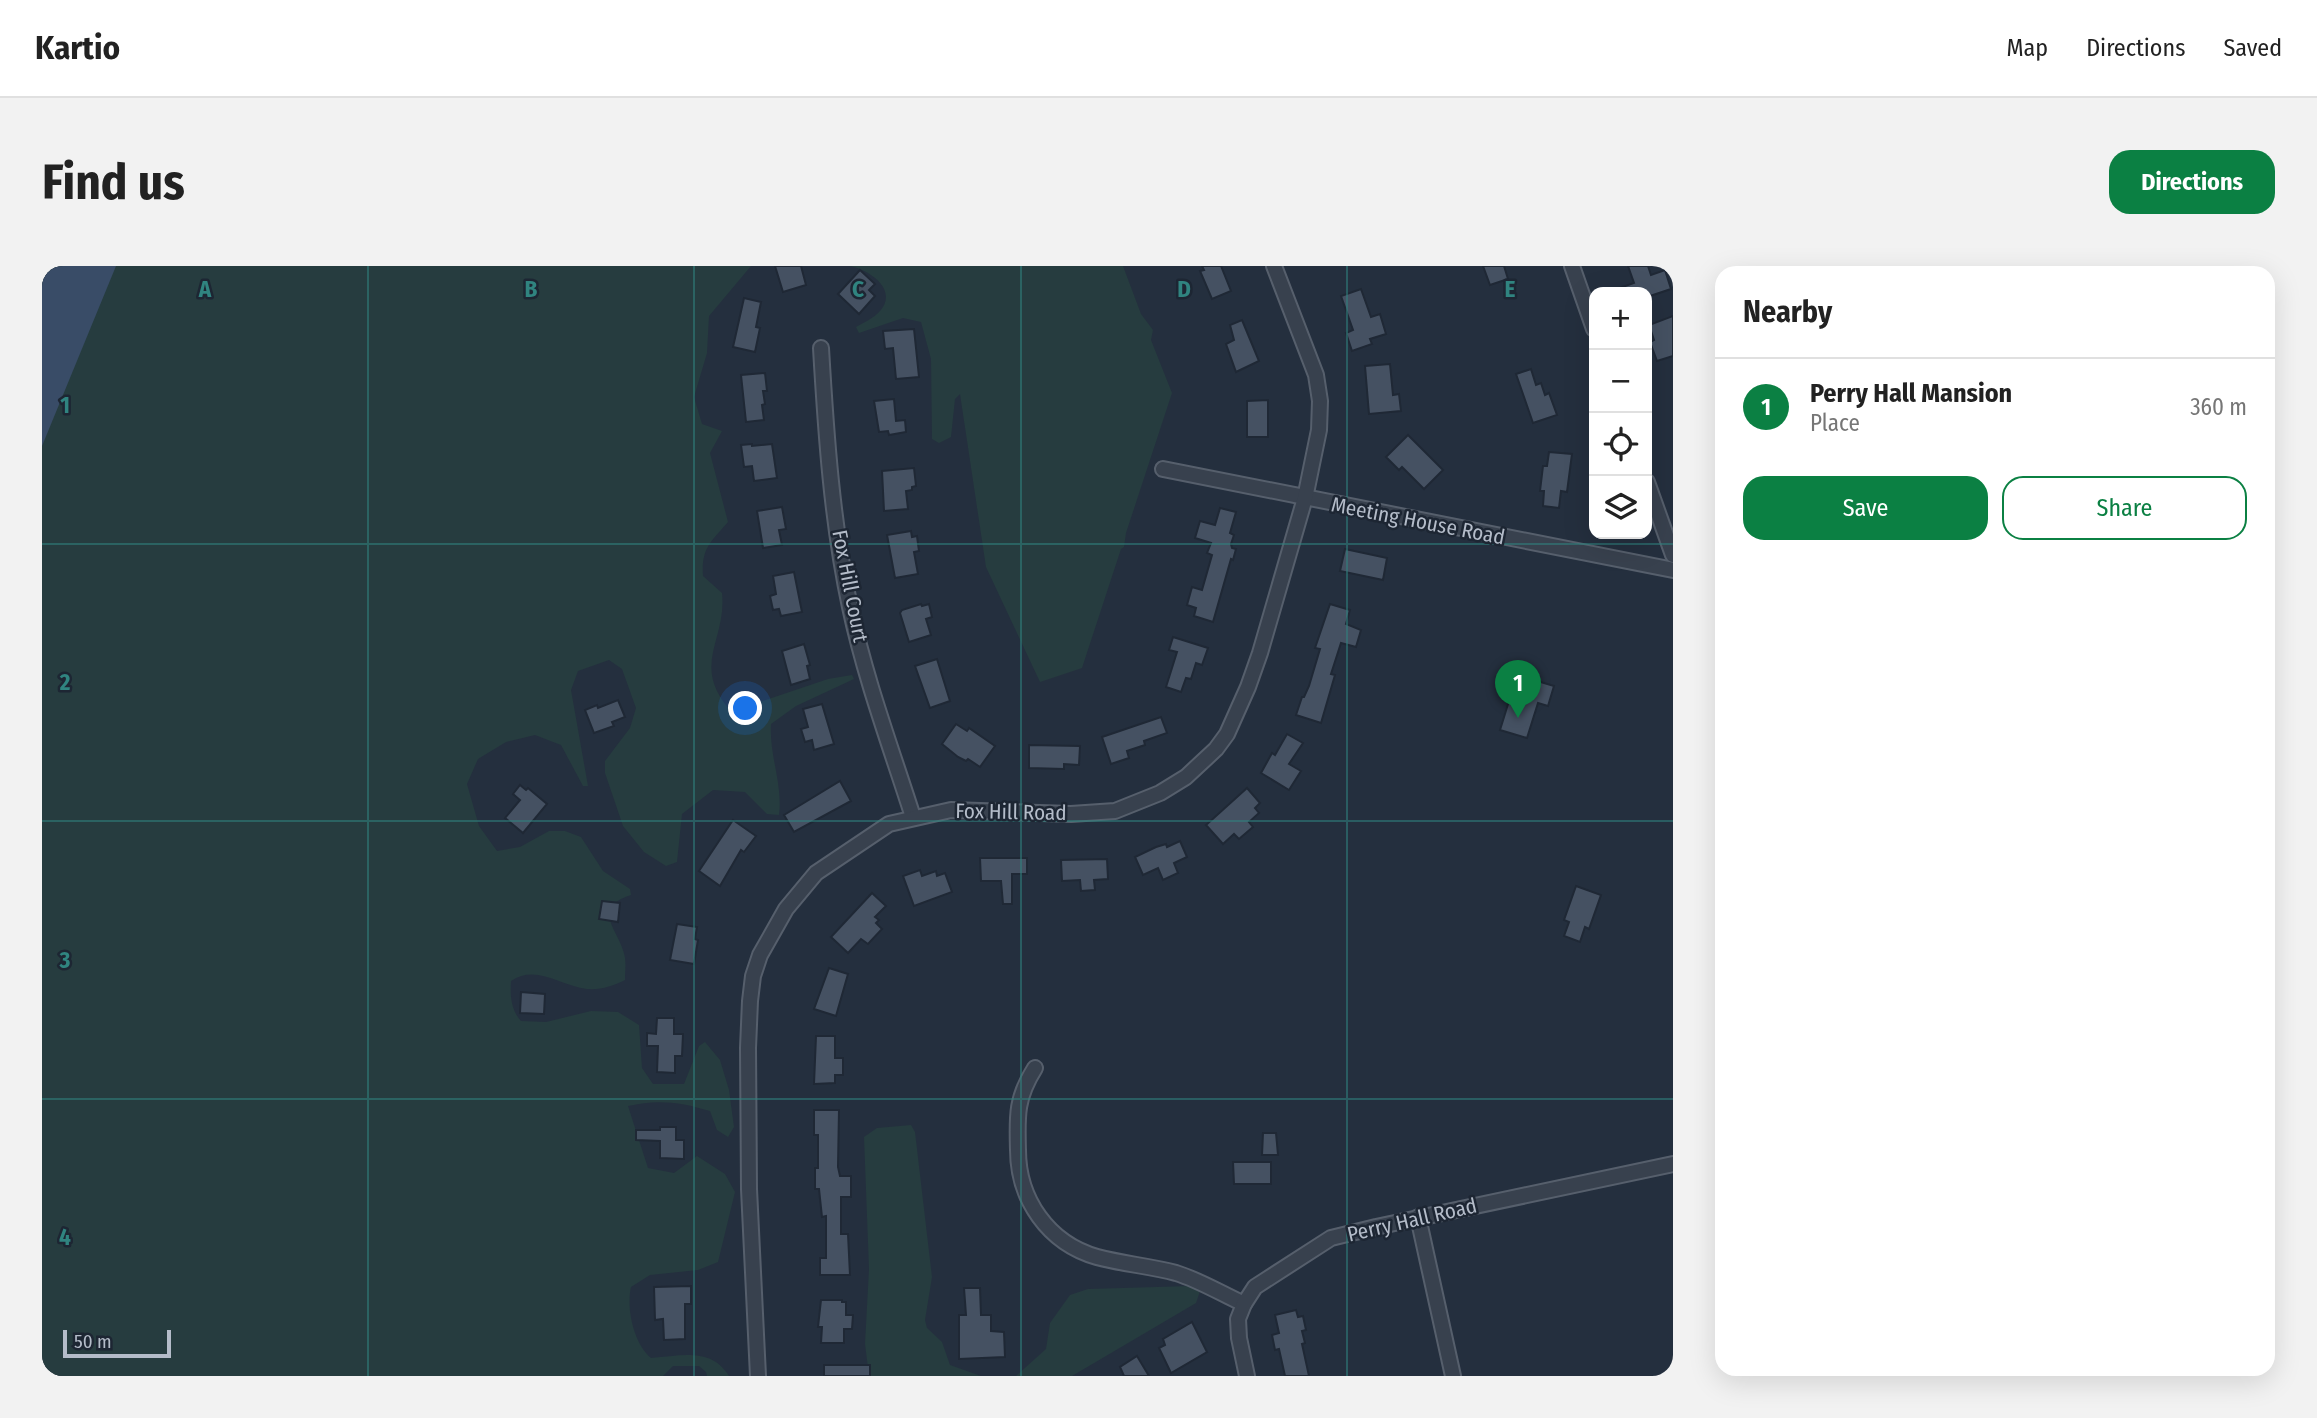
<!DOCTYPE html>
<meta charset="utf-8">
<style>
:root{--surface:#fff;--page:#f2f2f2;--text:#222;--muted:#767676;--line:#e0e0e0;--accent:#0b8043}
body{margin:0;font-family:"Fira Sans Condensed",sans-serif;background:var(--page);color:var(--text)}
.controls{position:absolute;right:21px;top:21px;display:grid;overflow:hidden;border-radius:14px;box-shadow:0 7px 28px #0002}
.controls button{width:63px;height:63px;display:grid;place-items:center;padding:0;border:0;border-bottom:2px solid var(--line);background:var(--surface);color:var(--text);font:35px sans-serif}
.scale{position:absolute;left:21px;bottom:18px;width:108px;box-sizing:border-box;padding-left:7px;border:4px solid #b4bcc9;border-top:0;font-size:19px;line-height:24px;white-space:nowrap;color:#b4bcc9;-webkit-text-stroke:5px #1d2633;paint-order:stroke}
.you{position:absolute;left:704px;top:443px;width:24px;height:24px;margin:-18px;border:5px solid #fff;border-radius:50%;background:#1a73e8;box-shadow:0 0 0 10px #1a73e833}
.badge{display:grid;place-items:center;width:46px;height:46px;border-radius:50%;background:var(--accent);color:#fff;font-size:23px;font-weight:700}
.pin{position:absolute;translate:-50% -58px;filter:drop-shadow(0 2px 4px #0008)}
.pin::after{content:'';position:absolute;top:37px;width:24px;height:21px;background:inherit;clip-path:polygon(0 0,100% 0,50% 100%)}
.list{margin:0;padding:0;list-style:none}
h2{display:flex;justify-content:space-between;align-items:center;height:91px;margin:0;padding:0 28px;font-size:30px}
h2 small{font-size:23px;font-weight:400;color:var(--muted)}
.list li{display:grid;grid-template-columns:46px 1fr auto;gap:21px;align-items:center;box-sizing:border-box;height:98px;padding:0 28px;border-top:2px solid var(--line)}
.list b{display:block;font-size:26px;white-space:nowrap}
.list p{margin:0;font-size:23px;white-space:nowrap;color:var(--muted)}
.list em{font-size:23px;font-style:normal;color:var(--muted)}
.actions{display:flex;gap:14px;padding:21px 28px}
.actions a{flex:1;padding:16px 0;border:2px solid var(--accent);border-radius:21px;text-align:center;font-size:24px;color:var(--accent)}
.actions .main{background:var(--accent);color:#fff}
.icon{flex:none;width:38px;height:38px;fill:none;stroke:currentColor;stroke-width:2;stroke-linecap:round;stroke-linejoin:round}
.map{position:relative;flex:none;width:1631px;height:1110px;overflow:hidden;border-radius:21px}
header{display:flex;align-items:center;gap:42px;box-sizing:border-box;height:98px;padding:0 35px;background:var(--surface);border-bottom:2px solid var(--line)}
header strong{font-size:33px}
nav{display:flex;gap:38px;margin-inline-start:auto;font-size:24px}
.intro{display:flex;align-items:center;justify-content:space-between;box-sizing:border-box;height:168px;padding:0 42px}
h1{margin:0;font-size:49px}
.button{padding:18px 32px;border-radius:21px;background:var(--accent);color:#fff;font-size:24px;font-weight:700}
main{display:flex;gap:42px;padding:0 42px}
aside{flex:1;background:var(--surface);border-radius:21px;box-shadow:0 7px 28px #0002}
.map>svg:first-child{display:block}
.green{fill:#263c3f}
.water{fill:#394c67}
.building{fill:#455162;stroke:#1f2835;stroke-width:2}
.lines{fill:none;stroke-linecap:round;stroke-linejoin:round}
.street-casing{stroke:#565f6c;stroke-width:18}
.street{stroke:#38414e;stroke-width:14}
.grid{fill:none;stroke:#308480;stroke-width:2;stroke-opacity:0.55}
.labels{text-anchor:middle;stroke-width:5;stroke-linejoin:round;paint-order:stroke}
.street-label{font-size:21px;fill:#b4bcc9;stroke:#1d2633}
.grid-label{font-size:23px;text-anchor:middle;font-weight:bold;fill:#308480;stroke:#1d2633;stroke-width:5;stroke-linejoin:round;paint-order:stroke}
</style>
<header>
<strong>Kartio</strong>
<nav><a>Map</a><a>Directions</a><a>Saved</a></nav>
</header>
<div class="intro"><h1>Find us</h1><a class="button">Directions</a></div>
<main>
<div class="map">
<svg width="1631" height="1110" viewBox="0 0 1631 1110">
<rect width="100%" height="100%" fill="#242f3e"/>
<!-- green -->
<g class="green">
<path d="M0 0H709L667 50 665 87 652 131 660 158 680 165 668 187 686 256C669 276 659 282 661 310L680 327C685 374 649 398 687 443H697L786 413 810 409 812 413 754 440 729 458C727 489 741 518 737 549L725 548 703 526 671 524 640 548 635 596 624 600 602 586 581 560 563 507V495L588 462 594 442 580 403 567 394 536 405 529 424 546 520H541L519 479 493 469 464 476 436 493 425 518 437 560 455 585 478 581 507 565H523L539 571 561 605 588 623 589 629C546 643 579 665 583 692 584 699 583 707 583 714 571 720 559 724 545 723 519 720 494 698 469 715 468 730 469 744 479 755L504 756 549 745 576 746 597 759 600 802 611 818H642L657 780 663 776 678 794 687 824 692 861 686 871 675 864 668 845C639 836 615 833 586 840L606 902 632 907 655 890 683 908 693 926 676 996 656 1004 608 1009 589 1021C584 1043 592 1078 609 1092 639 1090 669 1081 687 1110H665L664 1106 657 1100H631L621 1110H0Z"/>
<path d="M807 0H1081L1099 48 1111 64 1109 74 1130 127 1084 267 1082 281 1079 283 1040 402 998 416 944 301 918 128 913 133 909 171 897 177 890 173 889 93 879 56 861 52 817 67 814 61C821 57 832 52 838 45 857 23 826 3 807 0Z"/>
<path d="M869 859 873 866 890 1011 883 1054 885 1062 900 1076 908 1099 939 1110H827L823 1078 827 1003 822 871 835 862Z"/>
<path d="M1148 1020 1158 1025 1154 1037 1030 1110H974L1004 1083 1008 1057 1028 1029 1046 1023Z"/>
</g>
<!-- water -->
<path class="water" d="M0 0H74L0 180Z"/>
<!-- building -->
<g class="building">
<path d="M733 0H759L764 19 741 26Z"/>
<path d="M1160 0H1179L1189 25 1170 33 1158 5 1162 4Z"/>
<path d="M1441 0H1462L1466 13 1448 19Z"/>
<path d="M1586 0H1606L1609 9 1623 4 1629 23 1605 31V26H1572V24L1592 17Z"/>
<path d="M818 4 833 18 827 24 833 30 817 48 796 28Z"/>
<path d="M1319 23 1329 51 1338 48 1344 68 1328 73 1330 78 1310 85 1304 67 1311 64 1299 30Z"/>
<path d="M702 32 719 36 714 61 718 62 713 86 691 81Z"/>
<path d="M1631 50V90L1615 95 1608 76 1612 74 1607 59Z"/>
<path d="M1200 54 1217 95 1194 106 1184 78 1192 74 1188 59Z"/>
<path d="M872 63 877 111 854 113 851 82 843 83 841 65Z"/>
<path d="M1348 98 1351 129 1357 128 1359 145 1327 148 1323 100Z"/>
<path d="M1489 103 1494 119 1499 117 1503 129 1507 127 1515 149 1491 157 1474 108Z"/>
<path d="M723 107 725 125H721L723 138 720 139 722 154 704 156 699 109Z"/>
<path d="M852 133 854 155 863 154 864 166 847 169 846 165 837 166 832 135Z"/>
<path d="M1226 134V171H1205V135Z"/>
<path d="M1366 169 1401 204 1382 223 1360 201 1357 204 1344 191Z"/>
<path d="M710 178V180L730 178 735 212 712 215 710 200 702 201 699 179Z"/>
<path d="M1507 186 1530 188 1525 226 1519 225 1517 242 1501 240 1502 225H1498L1501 200H1505Z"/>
<path d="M872 202 874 220 870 221V224L864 225 866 243 842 245 840 205Z"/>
<path d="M740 241 744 263 737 264 740 279 721 282 715 245Z"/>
<path d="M1178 242 1194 246 1188 267 1192 269 1189 278 1190 282 1194 283 1191 294 1189 293 1171 356 1152 350 1154 342 1145 339 1150 321 1160 324 1170 289 1165 287 1169 277 1153 272 1158 255 1173 259Z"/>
<path d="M869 265 870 271 875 270 877 285 872 286 876 308 853 312 845 269Z"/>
<path d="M1303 283 1345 292 1341 314 1298 305Z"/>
<path d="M752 306 760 346 739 350 737 343 731 344 728 330 734 328 731 310Z"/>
<path d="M879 338 880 340 887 338 890 351 884 353 889 369 867 376 858 347 860 344Z"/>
<path d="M1288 338 1308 344 1304 358 1319 364 1314 381 1299 377 1289 408 1293 409 1279 457 1254 449 1260 431H1262L1267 420 1278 383 1273 382Z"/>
<path d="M1131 371 1166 382 1160 399 1154 397 1149 413 1144 412 1139 426 1124 421 1135 386 1127 384Z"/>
<path d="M762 378 768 399 765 400 768 413 749 419 740 385Z"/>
<path d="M895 393 908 435 888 442 873 400Z"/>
<path d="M1475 409 1512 420 1506 440 1496 437 1485 472 1458 464Z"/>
<path d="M576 434 583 451 570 456 572 460 552 467 543 444 555 439 556 442Z"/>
<path d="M780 438 792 478 772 484 770 474 763 476 759 463 766 461 761 443Z"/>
<path d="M1119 451 1125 467 1102 475 1103 479 1085 485 1087 492 1069 498 1060 471Z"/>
<path d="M914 458 925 465 927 462 953 480 938 501 926 493 924 495 916 491 900 478Z"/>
<path d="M1245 468 1261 477 1247 498 1259 505 1247 524 1219 507 1230 487 1233 489Z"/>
<path d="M987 479 1038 480 1037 499 1022 498V503L987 502Z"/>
<path d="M798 515 809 535 752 566 742 549Z"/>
<path d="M478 519 484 524 486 522 505 538 481 567 463 552 478 534 471 528Z"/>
<path d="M1205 522 1218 537 1213 542 1217 547 1207 556 1211 561 1197 573 1192 568 1181 578 1164 559Z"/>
<path d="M691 554 714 570 702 586 699 584 678 620 657 605Z"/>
<path d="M1138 575 1145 591 1132 597 1136 607 1121 614 1116 602 1101 609 1093 591 1114 581 1124 578 1125 581Z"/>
<path d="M938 592H985V608H970V638H961L959 615H939Z"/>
<path d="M1065 593 1066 613 1052 614 1053 624 1039 625 1038 614 1020 615 1019 594Z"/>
<path d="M878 604 880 610 894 605 895 610 903 607 910 626 872 640 861 610Z"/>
<path d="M1534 620 1559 629 1547 663 1543 661 1538 676 1522 670 1527 656 1522 654Z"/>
<path d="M830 627 844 640 833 651 837 654 834 657 840 663 826 678 819 673 806 687 789 671Z"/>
<path d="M560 635 578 637 576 656 557 653Z"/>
<path d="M635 658 655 661 653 673 656 674 652 698 628 694Z"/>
<path d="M787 702 806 708 794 750 772 743Z"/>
<path d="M479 726 503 728 502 748 478 747Z"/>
<path d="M615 752H632V768H641L640 790H633V807L615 806 616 780H605V767L614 768Z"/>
<path d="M774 770H793V792H801V809H793V817L772 818Z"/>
<path d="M772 844H797L796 901 798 910H809V931H799V968H806L808 1009H778V992H784V950L780 951 777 923H773V902H776V869H772Z"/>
<path d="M618 861H634V874H642V893L618 892V875L594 874V864H618Z"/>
<path d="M1221 867H1234L1236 889H1220Z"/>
<path d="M1191 896H1229V918H1192Z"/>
<path d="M649 1020V1038H643V1073L622 1074 621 1053 613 1054 612 1021Z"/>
<path d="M922 1022H938L939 1049H949V1065L962 1066 963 1091 917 1093V1049H924Z"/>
<path d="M779 1034H800V1036H804V1049H811L810 1063H802V1077H779L780 1061H776Z"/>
<path d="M1254 1044 1256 1051 1261 1050 1264 1064 1260 1065 1263 1077 1260 1078 1267 1110H1243L1237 1083 1233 1084 1230 1069 1237 1067 1233 1049Z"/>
<path d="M1150 1056 1165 1086 1129 1107 1117 1082 1123 1079 1121 1073Z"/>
<path d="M1095 1090 1107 1110H1082L1078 1101Z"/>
<rect x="782" y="1099" width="46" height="11"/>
</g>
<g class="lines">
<defs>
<g id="street">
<path d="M1530 0 1552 63"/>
<path d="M779 82C784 168 790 257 808 341 823 412 849 482 871 551"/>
<path d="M1121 203 1631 304"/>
<path d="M1605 216 1631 289"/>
<path d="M993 802C974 832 975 850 976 884 976 933 1006 977 1055 991 1081 998 1108 1000 1134 1007 1157 1014 1180 1028 1202 1038"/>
<path d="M1376 951 1411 1110"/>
<path d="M716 1110 707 923 706 782 708 735 711 710 718 689 744 643 774 607 847 558 909 544 1029 548 1073 545 1118 527 1144 511 1174 483 1185 468 1206 421 1218 387 1263 232 1277 164 1278 135 1274 109 1232 0"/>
<path d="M1205 1110 1197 1072 1196 1053 1202 1038 1213 1021 1289 972 1334 961 1631 898"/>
</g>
</defs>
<!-- street casing -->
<use href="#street" class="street-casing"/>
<!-- street -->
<use href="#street" class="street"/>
</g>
<!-- grid -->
<path class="grid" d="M326 0V1110M652 0V1110M979 0V1110M1305 0V1110M0 278H1631M0 555H1631M0 833H1631"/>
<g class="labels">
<!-- street labels -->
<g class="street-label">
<text transform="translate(1376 255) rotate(11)" y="7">Meeting House Road</text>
<text transform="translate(808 320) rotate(79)" y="7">Fox Hill Court</text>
<text transform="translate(969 546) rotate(1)" y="7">Fox Hill Road</text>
<text transform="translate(1370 954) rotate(-13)" y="7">Perry Hall Road</text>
</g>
</g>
<g class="grid-label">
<text x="163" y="31">A</text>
<text x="489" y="31">B</text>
<text x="816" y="31">C</text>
<text x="1142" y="31">D</text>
<text x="1468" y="31">E</text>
<text x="23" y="147">1</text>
<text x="23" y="424">2</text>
<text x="23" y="702">3</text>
<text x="23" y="979">4</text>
</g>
</svg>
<div class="controls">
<button>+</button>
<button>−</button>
<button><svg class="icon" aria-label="locate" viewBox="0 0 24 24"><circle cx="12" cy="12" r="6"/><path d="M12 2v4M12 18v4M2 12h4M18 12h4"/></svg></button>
<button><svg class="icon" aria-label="layers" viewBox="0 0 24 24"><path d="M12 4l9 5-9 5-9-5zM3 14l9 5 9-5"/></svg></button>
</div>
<div class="scale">50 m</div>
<div class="you"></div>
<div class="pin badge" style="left:1476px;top:452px">1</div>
</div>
<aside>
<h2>Nearby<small></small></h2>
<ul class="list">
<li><span class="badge">1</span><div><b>Perry Hall Mansion</b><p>Place</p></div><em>360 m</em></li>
</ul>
<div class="actions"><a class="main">Save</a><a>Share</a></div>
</aside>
</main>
